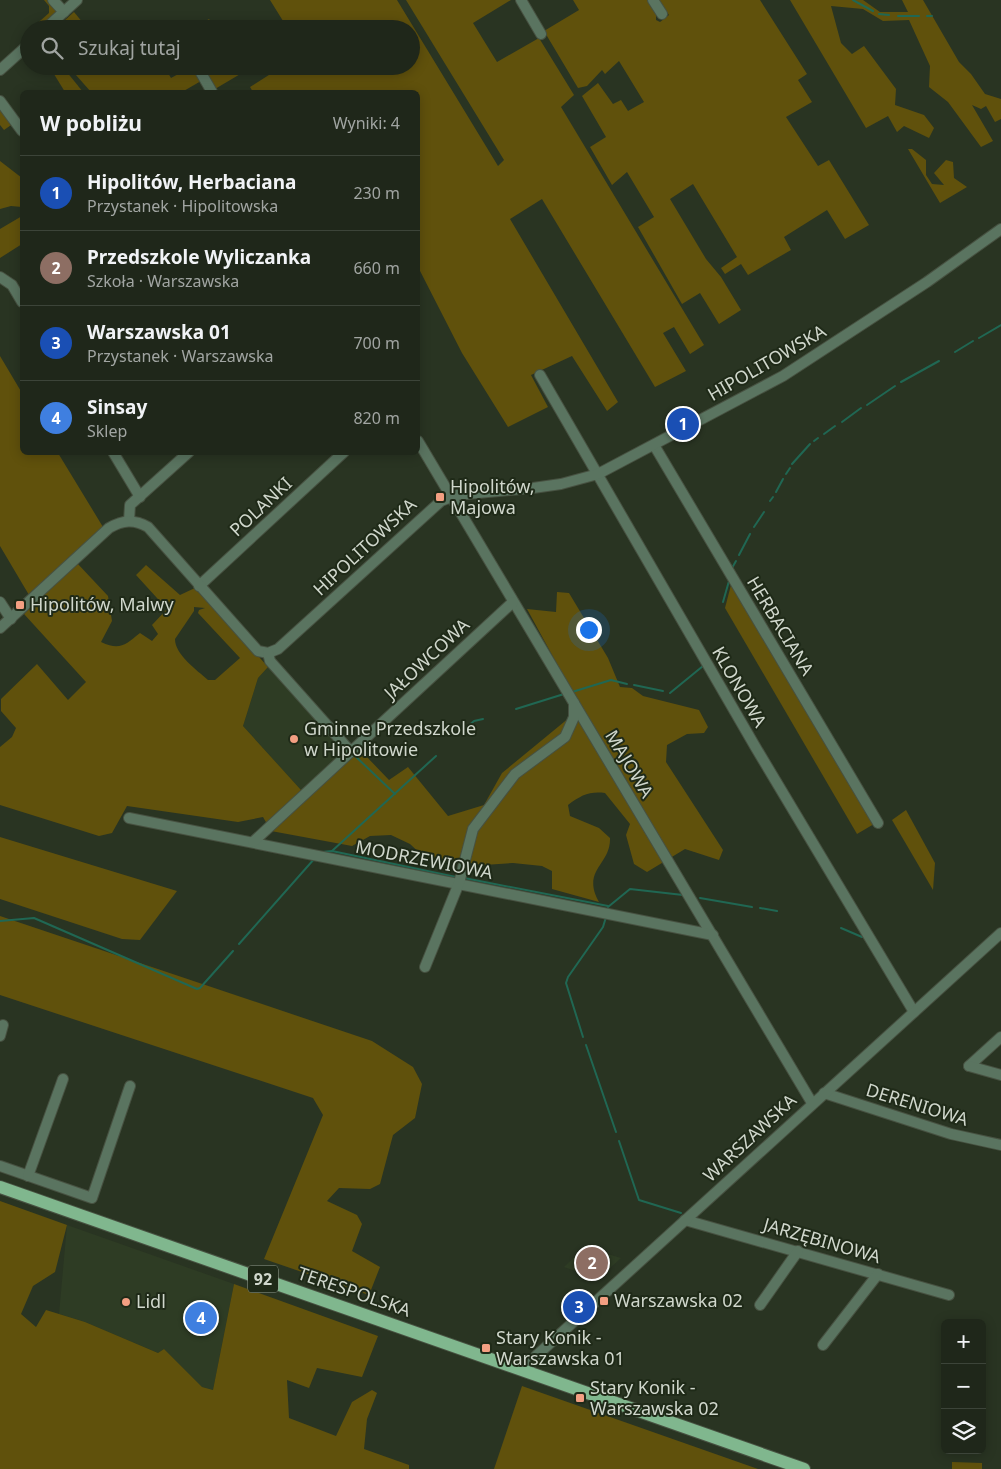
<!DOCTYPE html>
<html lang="pl">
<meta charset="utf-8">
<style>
:root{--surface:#1f271a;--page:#272f23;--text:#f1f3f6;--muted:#a1a5a2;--line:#3c4439;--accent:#ea580c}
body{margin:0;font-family:"Noto Sans",sans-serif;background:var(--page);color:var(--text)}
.controls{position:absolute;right:15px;bottom:15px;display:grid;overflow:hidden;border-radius:8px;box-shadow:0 2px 12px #0003}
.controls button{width:45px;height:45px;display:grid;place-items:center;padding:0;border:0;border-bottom:1px solid var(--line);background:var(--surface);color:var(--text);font:25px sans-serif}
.you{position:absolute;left:588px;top:629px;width:18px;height:18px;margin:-12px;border:4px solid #fff;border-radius:50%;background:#1a73e8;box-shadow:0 0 0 8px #1a73e833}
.badge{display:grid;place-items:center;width:32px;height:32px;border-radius:50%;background:var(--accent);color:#fff;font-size:16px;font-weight:700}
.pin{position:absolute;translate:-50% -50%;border:2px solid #fff;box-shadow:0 1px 5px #0006}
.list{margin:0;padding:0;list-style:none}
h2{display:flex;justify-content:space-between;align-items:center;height:65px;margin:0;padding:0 20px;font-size:21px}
h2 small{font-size:16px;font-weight:400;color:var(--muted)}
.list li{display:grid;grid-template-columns:32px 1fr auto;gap:15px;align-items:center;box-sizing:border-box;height:75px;padding:0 20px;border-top:1px solid var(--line)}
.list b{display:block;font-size:19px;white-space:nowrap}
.list p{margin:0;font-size:16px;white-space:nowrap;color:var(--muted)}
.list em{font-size:16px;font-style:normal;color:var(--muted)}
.icon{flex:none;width:28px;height:28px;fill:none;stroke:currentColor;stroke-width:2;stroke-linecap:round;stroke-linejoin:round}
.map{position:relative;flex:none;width:1001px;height:1469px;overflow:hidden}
.search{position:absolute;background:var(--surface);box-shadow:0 2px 12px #0003;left:20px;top:20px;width:400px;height:55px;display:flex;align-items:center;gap:12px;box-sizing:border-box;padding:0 18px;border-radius:28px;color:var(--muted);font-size:19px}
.panel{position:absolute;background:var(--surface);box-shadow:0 2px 12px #0003;left:20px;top:90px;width:400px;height:365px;border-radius:8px}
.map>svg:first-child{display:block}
.built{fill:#2e3c24}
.green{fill:#60510c;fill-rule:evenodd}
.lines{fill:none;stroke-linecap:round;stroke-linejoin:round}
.stream{stroke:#206753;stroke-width:2}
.minor-casing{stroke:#475141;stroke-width:12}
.major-casing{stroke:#475141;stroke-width:14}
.minor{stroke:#5a7460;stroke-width:10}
.major{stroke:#80b78e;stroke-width:12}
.poi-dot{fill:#f39f82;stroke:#1f2a18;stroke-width:2}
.labels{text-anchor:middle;stroke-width:4;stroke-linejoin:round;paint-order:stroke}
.shield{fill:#1f2a18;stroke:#9ba396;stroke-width:1}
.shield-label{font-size:16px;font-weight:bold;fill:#d0d7cc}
.street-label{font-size:18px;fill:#d0d7cc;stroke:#1f2a18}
.poi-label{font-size:18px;fill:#d0d7cc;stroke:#1f2a18;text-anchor:start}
</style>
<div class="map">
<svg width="1001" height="1469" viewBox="0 0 1001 1469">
<rect width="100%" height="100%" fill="#293422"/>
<!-- built -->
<g class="built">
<path d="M268 667 345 751 301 790 243 726 258 678Z"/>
<path d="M67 1225 234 1284 213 1390 202 1387 164 1349 158 1353 85 1322 59 1314Z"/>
<path d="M585 1247 621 1258 598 1279 564 1267Z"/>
</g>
<!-- green -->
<g class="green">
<path d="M44 0H49L58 10 37 29H31L49 13V6Z"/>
<path d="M270 0H397L498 166 504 160 406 0H511L473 23 497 62 539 38 574 95 561 107 704 345 690 354 674 327 663 333 686 371 655 387 542 199 510 219 618 402 607 411 572 356 531 375 548 407 508 427 462 353 418 267V92H253L250 87 283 66H411V29H288Z"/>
<path d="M573 0H649L656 12V20L660 22 669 15 658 0H760L807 74 798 80 812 102 786 117 818 166 829 160 869 225 845 239 827 210 784 237 791 250 748 275 741 264 725 274 721 268 737 257 693 184 670 199 706 259 721 277 741 310 719 324 700 293 682 304 638 227 654 217 627 172 612 185 590 147 606 137 582 96 598 83 613 104 621 100 628 111 644 102 619 61 605 74 602 70 587 86 578 88 544 31 579 10Z"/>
<path d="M790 0H863L880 12H908L902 0H923L959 62 971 74 985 94 1001 99V119L995 122 986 106 981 109 972 105 993 141 981 147 948 102 929 87 930 66 909 20 883 21 863 9 831 6 841 43 852 54 864 46 896 89 895 105 924 115 934 128 929 138 904 126 897 132 888 116 866 128Z"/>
<path d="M74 12 88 29H55Z"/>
<path d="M209 19 215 29H193Z"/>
<path d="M49 66H62L83 92H65Z"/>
<path d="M68 66H164L171 78 193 66 201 81 182 92H91Z"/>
<path d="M201 66H238L242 73 215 89Z"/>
<path d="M0 104 14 123 4 130 0 125Z"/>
<path d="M908 149H912L926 160V175L932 184 944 185 934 173 946 160 953 162 954 178 967 187 940 203Z"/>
<path d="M0 161 22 178V207L11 206 0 209Z"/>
<path d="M22 216V244L0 258V229Z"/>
<path d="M0 356 22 393V452L58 453 103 527 29 595 0 546Z"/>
<path d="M77 563 108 596 112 621 101 642C120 651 125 645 140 633L152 641 158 634 152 625 167 609 136 575 146 565 180 595 197 587 268 667 258 678 243 726 301 790 342 753 365 755 389 780 408 767 448 816 484 805 502 773 581 708 527 609 556 612 557 592 569 593 608 658 620 687 632 688 643 696 699 710 708 727 704 733 687 734 667 745 666 762 723 850 719 860 685 849 647 872 634 864 626 835 630 824 605 793C590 791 581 795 568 805L570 816 599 828 610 838C611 865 581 870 599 902L552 889V871L542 866 513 863 484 865 424 857 410 844 391 835 370 836 352 846 271 831 263 817 238 822 127 806 112 833 99 836 0 805V747L12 737 16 728 1 711V699L37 664 68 700 86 682 24 614ZM194 607 205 608 199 610 198 613 240 658 215 680H208C197 670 175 655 175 639L194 611Z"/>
<path d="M732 581 874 824 857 834 725 608Z"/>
<path d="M906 810 935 863 933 890 892 820Z"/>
<path d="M0 837 177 891 140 940 122 939 0 899Z"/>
<path d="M0 916 372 1041 413 1067 422 1084 415 1118 393 1135 380 1184 370 1189 339 1188 327 1201 357 1215 362 1224 352 1251 380 1267 369 1295 264 1259 323 1115 313 1098 0 995Z"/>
<path d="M0 1201 67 1225 55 1272 33 1286 21 1314 36 1327 46 1310 85 1322 158 1353 164 1349 202 1387 213 1390 234 1284 378 1336 362 1377 317 1368 309 1388 287 1380 289 1418 336 1436 352 1402 372 1390 377 1393 367 1419 364 1449 409 1465V1469H0Z"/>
<path d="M522 1386 758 1469H494Z"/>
<path d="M952 1462 982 1463V1469H952Z"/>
</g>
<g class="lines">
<!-- stream -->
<g class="stream">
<path d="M853 0 873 11"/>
<path d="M879 14 889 15"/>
<path d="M898 16H919"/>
<path d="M927 16H932"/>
<path d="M979 338 1001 325"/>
<path d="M955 352 973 341"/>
<path d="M901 382 939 361"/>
<path d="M867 405 895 386"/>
<path d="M842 422 861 408"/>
<path d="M824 434 835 426"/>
<path d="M814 441 818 438"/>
<path d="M792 464 810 444"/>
<path d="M786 474 790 468"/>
<path d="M776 492 783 479"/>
<path d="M770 501 773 497"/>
<path d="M754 527 764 512"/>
<path d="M739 555 750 534"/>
<path d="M732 568 736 561"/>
<path d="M723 602 729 581"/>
<path d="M634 685 663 691"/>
<path d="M572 692 611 680 627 684"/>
<path d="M670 693 703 666"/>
<path d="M516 709 564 694"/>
<path d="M466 728 474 721 483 719"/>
<path d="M353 754 395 794"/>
<path d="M332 851 436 756"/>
<path d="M322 852 332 851 456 877"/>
<path d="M464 878 608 906"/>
<path d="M700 898 752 907"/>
<path d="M608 907 630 889 683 895"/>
<path d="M760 908 777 911"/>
<path d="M0 921 34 918 197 989 200 988 233 951"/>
<path d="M841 928 862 937"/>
<path d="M239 944 315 858"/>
<path d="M583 1037 566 983 568 977 603 927 606 917"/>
<path d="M586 1045 616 1132"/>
<path d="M619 1141 639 1200 681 1213"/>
</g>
<defs>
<g id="minor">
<path d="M53 0 64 12"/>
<path d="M521 0 541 34"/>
<path d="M653 0 662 14"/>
<path d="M45 29 77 0"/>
<path d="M197 66 212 92"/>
<path d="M0 70 29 44"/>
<path d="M0 101 22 131"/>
<path d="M0 277 12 285 22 302"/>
<path d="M540 375 756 748 914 1012"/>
<path d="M418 441 812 1103"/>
<path d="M654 445 878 823"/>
<path d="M113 452 140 497"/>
<path d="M129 521 130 505 189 452"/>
<path d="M199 586 344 452"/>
<path d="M0 602 11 619"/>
<path d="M0 628 109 528C123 520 134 519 148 527L258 651 268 653 278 649 441 501 456 495 533 488 561 484 598 474 783 376 927 282 1001 229"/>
<path d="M268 653 270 661 351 752"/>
<path d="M129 818 713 935"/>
<path d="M253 842 513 602"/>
<path d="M425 967 459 883 473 829 515 774 565 737 574 717V703"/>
<path d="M0 1036 3 1025"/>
<path d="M969 1066 1001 1037"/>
<path d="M969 1066 1001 1075"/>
<path d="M824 1093 951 1134 1001 1145"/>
<path d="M0 1166 92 1198 130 1086"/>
<path d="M28 1176 63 1079"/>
<path d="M685 1220 949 1295"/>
<path d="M760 1305 798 1251"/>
<path d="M823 1345 878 1274"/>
<path d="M526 1371 536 1356 1001 933"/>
</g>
<path id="major" d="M0 1187 804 1469"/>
</defs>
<!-- minor casing -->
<use href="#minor" class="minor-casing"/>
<!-- major casing -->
<use href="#major" class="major-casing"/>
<!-- minor -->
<use href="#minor" class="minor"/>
<!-- major -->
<use href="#major" class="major"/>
</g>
<!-- markers -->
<g class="poi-dot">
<rect x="435" y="492" width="10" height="10" rx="2.5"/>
<rect x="15" y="600" width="10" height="10" rx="2.5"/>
<circle cx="294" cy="739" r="5"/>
<rect x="599" y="1296" width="10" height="10" rx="2.5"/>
<circle cx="126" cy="1302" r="5"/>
<rect x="481" y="1343" width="10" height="10" rx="2.5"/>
<rect x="575" y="1393" width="10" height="10" rx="2.5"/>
</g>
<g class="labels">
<!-- shield labels -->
<rect class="shield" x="248" y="1265.5" width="30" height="27" rx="4"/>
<g class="shield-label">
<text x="263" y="1285">92</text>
</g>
<!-- street labels -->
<g class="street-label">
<text transform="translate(767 363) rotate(-30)" y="6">HIPOLITOWSKA</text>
<text transform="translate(261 507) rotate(-43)" y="6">POLANKI</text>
<text transform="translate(365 547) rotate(-43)" y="6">HIPOLITOWSKA</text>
<text transform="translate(780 626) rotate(59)" y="6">HERBACIANA</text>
<text transform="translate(427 659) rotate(-43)" y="6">JAŁOWCOWA</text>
<text transform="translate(739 687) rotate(60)" y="6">KLONOWA</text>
<text transform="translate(629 764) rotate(59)" y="6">MAJOWA</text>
<text transform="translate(424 860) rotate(11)" y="6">MODRZEWIOWA</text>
<text transform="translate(917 1105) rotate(17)" y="6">DERENIOWA</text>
<text transform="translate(750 1138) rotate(-43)" y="6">WARSZAWSKA</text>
<text transform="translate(822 1241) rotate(16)" y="6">JARZĘBINOWA</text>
<text transform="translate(354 1292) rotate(19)" y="6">TERESPOLSKA</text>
</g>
<!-- poi labels -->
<g class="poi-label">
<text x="450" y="493">Hipolitów,<tspan x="450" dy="21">Majowa</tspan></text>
<text x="30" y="611">Hipolitów, Malwy</text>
<text x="304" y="735">Gminne Przedszkole<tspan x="304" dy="21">w Hipolitowie</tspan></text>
<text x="614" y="1307">Warszawska 02</text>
<text x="136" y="1308">Lidl</text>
<text x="496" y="1344">Stary Konik -<tspan x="496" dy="21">Warszawska 01</tspan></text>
<text x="590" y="1394">Stary Konik -<tspan x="590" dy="21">Warszawska 02</tspan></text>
</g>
</g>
</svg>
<div class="controls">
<button>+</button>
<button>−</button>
<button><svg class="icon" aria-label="layers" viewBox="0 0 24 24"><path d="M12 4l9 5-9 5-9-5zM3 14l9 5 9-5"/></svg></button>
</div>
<div class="you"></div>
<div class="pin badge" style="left:683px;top:424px;background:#1a4fb4">1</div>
<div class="pin badge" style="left:592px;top:1263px;background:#8d6e63">2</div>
<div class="pin badge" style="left:579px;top:1307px;background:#1a4fb4">3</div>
<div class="pin badge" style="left:201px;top:1318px;background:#3f7fe0">4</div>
<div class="search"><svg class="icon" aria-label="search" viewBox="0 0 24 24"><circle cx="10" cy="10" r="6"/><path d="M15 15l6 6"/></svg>Szukaj tutaj</div>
<section class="panel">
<h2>W pobliżu<small>Wyniki: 4</small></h2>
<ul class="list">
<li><span class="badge" style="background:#1a4fb4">1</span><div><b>Hipolitów, Herbaciana</b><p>Przystanek · Hipolitowska</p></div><em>230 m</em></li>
<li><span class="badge" style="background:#8d6e63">2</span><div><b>Przedszkole Wyliczanka</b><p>Szkoła · Warszawska</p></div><em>660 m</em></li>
<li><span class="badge" style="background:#1a4fb4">3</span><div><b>Warszawska 01</b><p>Przystanek · Warszawska</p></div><em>700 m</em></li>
<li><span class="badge" style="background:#3f7fe0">4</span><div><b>Sinsay</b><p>Sklep</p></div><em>820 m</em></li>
</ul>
</section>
</div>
